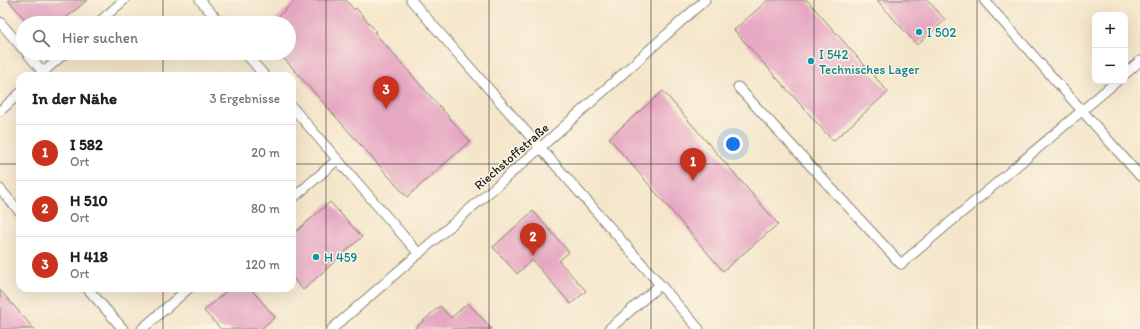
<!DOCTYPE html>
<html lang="de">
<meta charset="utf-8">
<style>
:root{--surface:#fff;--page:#f2f2f2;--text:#202124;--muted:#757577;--line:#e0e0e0;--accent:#c8321e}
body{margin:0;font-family:Itim,sans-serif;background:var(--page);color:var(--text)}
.controls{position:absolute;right:12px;top:12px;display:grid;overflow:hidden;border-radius:8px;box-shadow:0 4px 16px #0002}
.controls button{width:36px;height:36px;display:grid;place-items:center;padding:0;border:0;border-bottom:1px solid var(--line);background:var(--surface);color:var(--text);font:20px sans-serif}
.you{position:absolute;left:733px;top:144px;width:14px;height:14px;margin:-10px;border:3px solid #fff;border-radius:50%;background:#1a73e8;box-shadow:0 0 0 6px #1a73e833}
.badge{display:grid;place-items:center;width:26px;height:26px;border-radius:50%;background:var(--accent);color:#fff;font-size:13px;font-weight:700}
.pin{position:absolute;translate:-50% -33px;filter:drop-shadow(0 1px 2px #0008)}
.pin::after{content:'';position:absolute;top:21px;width:14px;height:12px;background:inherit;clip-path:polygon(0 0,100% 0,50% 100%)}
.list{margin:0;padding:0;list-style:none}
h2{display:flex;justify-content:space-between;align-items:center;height:52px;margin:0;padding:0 16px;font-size:17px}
h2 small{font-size:13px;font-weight:400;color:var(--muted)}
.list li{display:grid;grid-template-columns:26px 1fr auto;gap:12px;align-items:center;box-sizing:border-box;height:56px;padding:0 16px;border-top:1px solid var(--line)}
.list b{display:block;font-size:15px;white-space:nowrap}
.list p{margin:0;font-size:13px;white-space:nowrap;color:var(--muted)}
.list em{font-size:13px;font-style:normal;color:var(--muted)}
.icon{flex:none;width:22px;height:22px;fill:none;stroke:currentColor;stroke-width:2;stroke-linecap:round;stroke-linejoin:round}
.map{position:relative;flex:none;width:1140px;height:329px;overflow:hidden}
.search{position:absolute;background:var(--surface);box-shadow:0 4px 16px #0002;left:16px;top:16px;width:280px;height:44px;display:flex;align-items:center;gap:10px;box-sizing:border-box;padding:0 14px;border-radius:22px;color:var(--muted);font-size:15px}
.panel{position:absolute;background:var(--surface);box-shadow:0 4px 16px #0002;left:16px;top:72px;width:280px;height:220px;border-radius:12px}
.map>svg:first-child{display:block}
.building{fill:#e6a7c2}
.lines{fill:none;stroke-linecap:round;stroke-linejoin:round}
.service-casing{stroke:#888173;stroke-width:11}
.service{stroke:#fff;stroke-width:9}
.grid{fill:none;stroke:#1c1c1c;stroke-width:1;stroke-opacity:0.55}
.culture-dot{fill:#0f9aa8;stroke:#fcf5e5;stroke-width:1.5}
.labels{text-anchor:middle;stroke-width:3;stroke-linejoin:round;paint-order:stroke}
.culture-label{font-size:13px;fill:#0d838f;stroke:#fcf5e5;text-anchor:start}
.street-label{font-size:13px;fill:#1c1c1c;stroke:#fcf5e5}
</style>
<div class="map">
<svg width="1140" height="329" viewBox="0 0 1140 329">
<rect width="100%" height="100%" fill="#fcf5e5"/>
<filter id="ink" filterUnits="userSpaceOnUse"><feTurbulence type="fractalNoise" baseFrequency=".025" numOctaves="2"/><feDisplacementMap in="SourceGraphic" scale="8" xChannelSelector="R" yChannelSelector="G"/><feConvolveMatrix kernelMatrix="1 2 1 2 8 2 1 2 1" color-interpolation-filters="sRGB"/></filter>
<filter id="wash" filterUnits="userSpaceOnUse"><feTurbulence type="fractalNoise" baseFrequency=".012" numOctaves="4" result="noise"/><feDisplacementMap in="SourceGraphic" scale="16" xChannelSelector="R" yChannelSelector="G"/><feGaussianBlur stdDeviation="0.9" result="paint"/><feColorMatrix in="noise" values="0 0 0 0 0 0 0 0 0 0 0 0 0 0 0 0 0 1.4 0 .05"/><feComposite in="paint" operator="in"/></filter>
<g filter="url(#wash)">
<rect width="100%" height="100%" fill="#f4e6ca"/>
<g id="blocks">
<!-- building -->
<g class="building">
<path d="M8 0H87L60 23H28Z"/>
<path d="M296 0H346L354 10 356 8 376 31 374 32 470 141 407 197 279 53H289V23H271Z"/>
<path d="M768 0H807L888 92 833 141 734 30Z"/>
<path d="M877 0H928L945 20 917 45Z"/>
<path d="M663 91 778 224 723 271 609 138Z"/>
<path d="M330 202 362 237 303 290 292 277V235Z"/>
<path d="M533 211 569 252 559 261 586 291 571 304 532 260 517 274 493 247Z"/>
<path d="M230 288H250L275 317 261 329H221L204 311Z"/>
<path d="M0 290 34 329H0Z"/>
<path d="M468 303 492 329H414L440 306 451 318Z"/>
</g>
</g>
</g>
<g filter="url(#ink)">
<use href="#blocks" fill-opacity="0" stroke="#888173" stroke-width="1"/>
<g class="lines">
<defs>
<g id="service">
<path d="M200 0 220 23"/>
<path d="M411 0 699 329"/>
<path d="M984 0 1140 176"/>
<path d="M0 22 23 49"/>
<path d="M98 23 124 0"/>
<path d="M27 53 43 72"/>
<path d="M245 53 265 76"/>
<path d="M1125 74 1140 61"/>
<path d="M39 76 65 53"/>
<path d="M738 87 901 264 1117 81"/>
<path d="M292 107 419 254"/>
<path d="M0 111 20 93"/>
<path d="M0 189 20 212"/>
<path d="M292 199 337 160"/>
<path d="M87 288 123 329"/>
<path d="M142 329 189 288"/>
<path d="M332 329 540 148 705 0"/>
<path d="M609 329 660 285"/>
</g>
</defs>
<!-- service casing -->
<use href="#service" class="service-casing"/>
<!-- service -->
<use href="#service" class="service"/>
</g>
</g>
<!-- grid -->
<path class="grid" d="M163 0V23M326 0V329M489 0V329M651 0V329M814 0V329M977 0V329M163 53V76M0 164H20M292 164H1140M163 288V329"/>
<!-- markers -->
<g class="culture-dot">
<circle cx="919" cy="32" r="4"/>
<circle cx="811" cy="61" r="4"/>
<circle cx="316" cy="257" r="4"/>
</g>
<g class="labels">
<!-- culture labels -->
<g class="culture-label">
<text x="927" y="37">I 502</text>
<text x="819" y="59">I 542<tspan x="819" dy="15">Technisches Lager</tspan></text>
<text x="324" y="262">H 459</text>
</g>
<!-- street labels -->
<g class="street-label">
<text transform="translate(511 156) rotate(-41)" y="5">Riechstoffstraße</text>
</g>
</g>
</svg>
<div class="controls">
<button>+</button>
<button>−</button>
</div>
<div class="you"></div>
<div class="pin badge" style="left:693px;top:181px">1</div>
<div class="pin badge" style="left:533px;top:256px">2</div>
<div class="pin badge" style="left:386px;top:109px">3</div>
<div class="search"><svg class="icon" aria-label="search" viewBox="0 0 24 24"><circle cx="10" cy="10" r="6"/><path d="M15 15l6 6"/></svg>Hier suchen</div>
<section class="panel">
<h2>In der Nähe<small>3 Ergebnisse</small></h2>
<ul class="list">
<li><span class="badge">1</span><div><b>I 582</b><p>Ort</p></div><em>20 m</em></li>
<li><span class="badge">2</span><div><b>H 510</b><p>Ort</p></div><em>80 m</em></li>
<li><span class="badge">3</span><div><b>H 418</b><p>Ort</p></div><em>120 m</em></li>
</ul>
</section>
</div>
